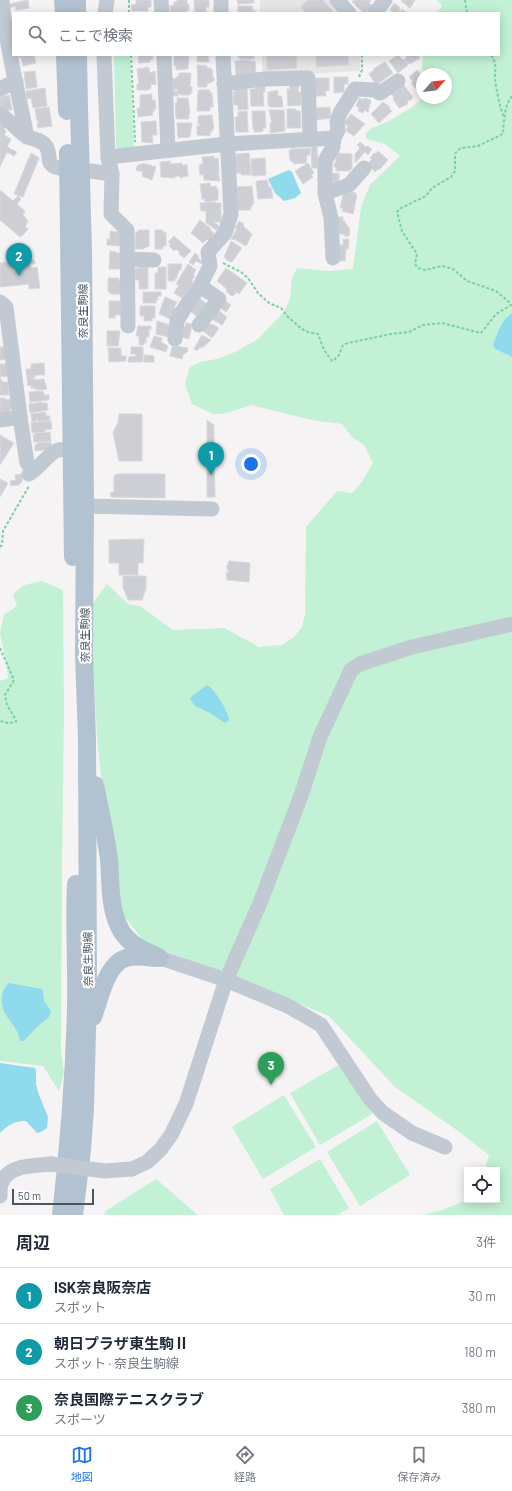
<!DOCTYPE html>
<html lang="ja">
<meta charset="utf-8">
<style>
:root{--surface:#fff;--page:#f2f2f3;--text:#1f2937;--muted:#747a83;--line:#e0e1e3;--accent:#1a73e8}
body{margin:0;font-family:Barlow,"Noto Sans JP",sans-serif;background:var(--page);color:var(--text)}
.controls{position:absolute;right:12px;bottom:12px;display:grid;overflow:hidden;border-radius:0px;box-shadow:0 2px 10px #0003}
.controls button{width:36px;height:36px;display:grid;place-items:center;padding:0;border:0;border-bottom:1px solid var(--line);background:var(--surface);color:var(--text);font:20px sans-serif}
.compass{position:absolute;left:416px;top:68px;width:36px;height:36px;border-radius:50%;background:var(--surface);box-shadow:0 2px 10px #0003;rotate:63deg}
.scale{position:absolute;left:12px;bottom:10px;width:82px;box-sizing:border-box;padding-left:4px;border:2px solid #4a5661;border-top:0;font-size:11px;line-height:14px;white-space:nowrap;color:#4a5661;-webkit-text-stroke:3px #fff;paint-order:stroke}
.you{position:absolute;left:251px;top:464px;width:14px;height:14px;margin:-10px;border:3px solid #fff;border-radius:50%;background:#1a73e8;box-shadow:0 0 0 6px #1a73e833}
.badge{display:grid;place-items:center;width:26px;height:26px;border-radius:50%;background:var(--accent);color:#fff;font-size:13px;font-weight:700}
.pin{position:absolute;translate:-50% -33px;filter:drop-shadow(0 1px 2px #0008)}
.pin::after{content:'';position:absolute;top:21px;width:14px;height:12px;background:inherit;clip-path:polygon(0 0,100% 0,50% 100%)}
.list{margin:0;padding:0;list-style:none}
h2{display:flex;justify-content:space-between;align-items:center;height:52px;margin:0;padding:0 16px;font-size:17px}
h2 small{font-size:13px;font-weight:400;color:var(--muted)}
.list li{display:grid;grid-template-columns:26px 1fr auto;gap:12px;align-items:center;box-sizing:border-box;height:56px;padding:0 16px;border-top:1px solid var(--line)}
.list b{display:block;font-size:15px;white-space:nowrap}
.list p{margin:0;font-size:13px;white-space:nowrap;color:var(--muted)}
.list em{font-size:13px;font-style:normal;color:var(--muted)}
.icon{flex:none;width:22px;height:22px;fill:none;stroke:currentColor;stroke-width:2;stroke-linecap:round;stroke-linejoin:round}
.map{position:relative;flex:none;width:512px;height:1215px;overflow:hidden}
.search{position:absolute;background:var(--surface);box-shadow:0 2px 10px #0003;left:12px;right:12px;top:12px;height:44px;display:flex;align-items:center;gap:10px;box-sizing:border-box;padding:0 14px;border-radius:0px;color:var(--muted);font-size:15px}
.sheet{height:220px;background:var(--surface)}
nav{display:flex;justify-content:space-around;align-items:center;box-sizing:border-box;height:56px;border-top:1px solid var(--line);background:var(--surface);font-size:11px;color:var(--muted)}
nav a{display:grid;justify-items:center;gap:2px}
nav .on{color:var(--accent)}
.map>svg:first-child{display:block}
.education{fill:#e6e4e5}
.green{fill:#c3f1d5}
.water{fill:#90daee}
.building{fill:#cdcfd5;stroke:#d7d9de}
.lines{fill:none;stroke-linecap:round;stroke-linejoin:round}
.path{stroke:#7ad0a6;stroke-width:2;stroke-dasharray:3 2;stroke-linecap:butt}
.minor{stroke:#c1cad2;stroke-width:15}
.major{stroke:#b3c2d1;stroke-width:18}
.minor-bridge{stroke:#c1cad2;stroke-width:15}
.labels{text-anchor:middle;stroke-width:4;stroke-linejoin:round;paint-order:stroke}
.street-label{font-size:11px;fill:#4a5661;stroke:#fff}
</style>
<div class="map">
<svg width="512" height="1215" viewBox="0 0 512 1215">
<rect width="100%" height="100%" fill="#f5f3f3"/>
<!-- education -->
<g class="education">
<path d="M260 0H330L340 13H260Z"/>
<path d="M262 55H361L360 71 262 76Z"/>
</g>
<!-- green -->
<g class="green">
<path d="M437 0H512V313C502 319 496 335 493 346L495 349 512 357V1215H422L439 1211 467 1200H497V1170H485L489 1155 458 1131 395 1087 329 1016 242 980 146 944 121 912 114 854 101 776 97 736 90 607 107 584 128 604 140 606 173 630 224 628 259 647 282 645 294 637 302 627 305 615 306 527 337 491 352 493 361 483 373 463 364 445 352 437 342 424 312 420 251 405 223 414H213L192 404 185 384 190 367 200 362 217 359 235 352 258 339 284 312 290 299 292 278 297 268 330 271 353 269 361 207 370 185 400 156 385 144 367 139 365 134 372 128 387 122 411 108 423 98H446V74H425L422 68 423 55H499V13H437L442 6Z"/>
<path d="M114 55H130L134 148 120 150 116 146Z"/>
<path d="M42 581 63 590 64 713 62 865 61 1050 64 1073 59 1091 43 1066 0 1061V681L8 678 6 661 0 634 4 615 17 606 13 594 24 585Z"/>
<path d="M342 1063 372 1114 320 1145 290 1093Z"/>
<path d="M284 1095 316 1147 263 1179 232 1127Z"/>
<path d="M377 1121 410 1175 360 1206 327 1152Z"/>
<path d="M320 1159 349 1208 337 1215H284L270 1189Z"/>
<path d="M156 1179 198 1215H104L107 1210Z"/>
</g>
<!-- water -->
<g class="water">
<path d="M289 170 292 172 301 193 295 198 284 201 275 193 268 179Z"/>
<path d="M512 313V357L495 349 493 346C496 335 502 319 512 313Z"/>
<path d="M207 685C215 689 228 711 229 720L225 723 210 713 195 706 190 699 191 697Z"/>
<path d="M9 983 42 989 43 991 44 1001 51 1011 49 1017 36 1028 24 1041H20C17 1027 13 1026 6 1015 0 1006 0 989 9 983Z"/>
<path d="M0 1063 35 1068 36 1071V1084L39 1095 48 1117 47 1128 41 1132 37 1133 26 1121C16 1120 6 1126 0 1133Z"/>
</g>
<!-- building -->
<g class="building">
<path d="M28 0 29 8 18 10H16L15 6 10 8 9 4Z"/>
<path d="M136 0H151V7H148V11H132L131 5 136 4Z"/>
<path d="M177 0H187V4H189V10H187V13H171L170 6 174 5V2H177Z"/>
<path d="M194 0H209V7H206V12L195 13Z"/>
<path d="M237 0H254V3L238 4Z"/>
<path d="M307 0H323L334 13H306L301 7Z"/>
<path d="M354 0H370L371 1 369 3 372 5 366 13H364L355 5V4L352 2Z"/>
<path d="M402 0H415L410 8 401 1Z"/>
<path d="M394 3 400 8 399 10 400 12 402 9 407 13H394L390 10Z"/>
<path d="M238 6H252L253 11H256V13H238Z"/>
<path d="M18 55H34L36 63 23 66 21 57 18 58Z"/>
<path d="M138 55H153V59L150 60V62L139 63Z"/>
<path d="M174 55H189L188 69 176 70V66H174Z"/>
<path d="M197 55H211V56H208L209 62H197Z"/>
<path d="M238 55H254V59H240V57L238 58Z"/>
<path d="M267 55H296L297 68 267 70Z"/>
<path d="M313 55H348L349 65 316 67V55Z"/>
<path d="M398 55 403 60 404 59 408 64 407 65V66L398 73 389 61Z"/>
<path d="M405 55H418L420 58 410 64 409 63 408 64 405 59 407 57Z"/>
<path d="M251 60V62L255 61 256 74 236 75 235 61Z"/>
<path d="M385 62 393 73 376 85 369 74 374 70 373 69Z"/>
<path d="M197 65 207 66V68H211V70H213L212 77H214V81L207 84V87H198Z"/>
<path d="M145 67 149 68 150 73 155 71 156 85 151 84V89H149V90H137V84H139L137 69 145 68Z"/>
<path d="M417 70 422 77V89L419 92 411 83 413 82 409 77Z"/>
<path d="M35 71 37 87 26 89 24 72Z"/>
<path d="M179 73H191L190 87H192V93H190V95H180V94H178V96H173L172 91H178V89L173 90 172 79 177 78V76H179Z"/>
<path d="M334 77H348V84H344V92L334 93Z"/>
<path d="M314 78H329V91H325L326 96H314Z"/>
<path d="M289 84H299L298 92H301V105L288 106 287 89H290Z"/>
<path d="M265 85V92H263L264 106H251L250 89H256V87Z"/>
<path d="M404 85 413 98 407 102 408 104 399 108 393 99 394 98 392 94Z"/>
<path d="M247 87 248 109 238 110V105H234L233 92H235V88Z"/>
<path d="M45 88 47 106 33 108 31 98 27 99 26 91Z"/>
<path d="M198 90H210V93H212L213 105V107H210V111H197Z"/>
<path d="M278 90V96H281L282 98 283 107H270V106H268V92Z"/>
<path d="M152 94V100H155L156 109H154V112H152L153 115 138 117 137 108H140V95Z"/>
<path d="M9 95 12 110H8L9 112H0V97Z"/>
<path d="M177 98H188L190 114H189V119H177L176 118 175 103H177Z"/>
<path d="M359 98 363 100 364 98 371 100 368 112 364 110 363 113 358 111 359 108 356 106Z"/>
<path d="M383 102 390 107 389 109 392 111 379 123 371 114Z"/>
<path d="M49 107 52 126 38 128 37 123H39L38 120 37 121 35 109Z"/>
<path d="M330 107 331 118 315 120 316 108Z"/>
<path d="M287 109H296V111H300L301 128H287Z"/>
<path d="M269 110H284L285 131 270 133V123H272Z"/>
<path d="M247 111 248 132H236L235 117H238V112Z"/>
<path d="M252 111H265L266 128H263V131L261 132H254V129H253Z"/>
<path d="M351 114 365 124 354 136 346 131 348 126 344 123Z"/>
<path d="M212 115 214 129H212V132H210V136L197 135V126H200V124H198V116Z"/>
<path d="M156 121 157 135H152L153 143 142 142 141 122Z"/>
<path d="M0 122 6 126 4 130 6 131 4 135 11 139 7 147 17 152 14 156 7 152 0 167Z"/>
<path d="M177 123H192L190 137 178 138Z"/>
<path d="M360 142 366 147 367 146 372 149 368 155 365 152 355 163V154L360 148 357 145Z"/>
<path d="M317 146 318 168H312L311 147Z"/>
<path d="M310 148V155H307L306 163 294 164 292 161H290L289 150H291V149Z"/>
<path d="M378 151 388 160 379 170 378 169 375 172 368 165V163L372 159 370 158 374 153 376 154Z"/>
<path d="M31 153 39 158 23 197 14 194Z"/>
<path d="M249 153 251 175H241V173H236L234 157H236V154Z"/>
<path d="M336 153 352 154V169H350V171H336V167H334V163H336Z"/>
<path d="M214 156V159L218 158 219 173H218L220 181 204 180 203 174 200 175 199 165 203 164 202 157Z"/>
<path d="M265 158 266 175 252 176 251 159Z"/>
<path d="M170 161V164L182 163V165H187L188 176 180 178V176H175V178L161 177 160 162Z"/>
<path d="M142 163 156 167 152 180 142 176 143 172 136 170 137 166H138L139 164 141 165Z"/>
<path d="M308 163 314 173 311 175 313 177 303 184 295 171Z"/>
<path d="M339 173V181L332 182 331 174Z"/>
<path d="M267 180 269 187H271L273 198 258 199 256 182 257 181Z"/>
<path d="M210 183 211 187 216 186 217 189H218V200L205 202V199H202L200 184Z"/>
<path d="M252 186 254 204H252V207H250L251 210H237L236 199H238L237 187Z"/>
<path d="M0 190 13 201 18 196 21 199 17 204 25 211 23 215 28 221 25 227 28 229 23 235 20 237 0 220Z"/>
<path d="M344 191 356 193 355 195H357L353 214 342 211 343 208H340Z"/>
<path d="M216 202V203H221V222H214L220 227 218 231 206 223V211H201L200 203Z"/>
<path d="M337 217H343V221H345V224H347V227H349V231H350L349 236H344V234H338Z"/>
<path d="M200 220 211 229 210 230 214 233 209 241 207 239 203 243 191 233Z"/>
<path d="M239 221 244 224 243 226 252 234 246 246 234 239 233 240 231 239 237 229 235 228Z"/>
<path d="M138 230H149V246L144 248V249H135L136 232H138Z"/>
<path d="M155 230H163V233L166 232V246H163V249H155Z"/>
<path d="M110 231 121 232V246L107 245V239H110Z"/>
<path d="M174 236 191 251 184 258 179 254 180 252 176 249 174 251 169 246 171 244 168 242Z"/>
<path d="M343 239H349L348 249H346L345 261H338L339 245H343Z"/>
<path d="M231 241 242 248 232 262 226 260 227 259 224 257Z"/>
<path d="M110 251 120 253V269H109Z"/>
<path d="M195 253 199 256 198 258 203 262 202 264 196 261 193 265 189 262Z"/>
<path d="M29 260H34L35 264H31V268L37 267 40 288 29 289V284L0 287V263Z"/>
<path d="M168 264H182L181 270H179L178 274H177V278H175V281H168Z"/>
<path d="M188 264 196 270 193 275 195 276 192 280 193 283 182 298 174 293 179 285 176 284Z"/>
<path d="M139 265H148V289H139V280H135V268H139Z"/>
<path d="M158 267H166V289H155V273H158Z"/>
<path d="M226 268 247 283 239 294 237 292 233 296 230 295 226 291 227 289 217 281Z"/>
<path d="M108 278H119V281H121V294H110V292H108Z"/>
<path d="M143 292H161V296H158V300H156V303H143Z"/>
<path d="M165 297 177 302 174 307 177 309 172 320 159 314Z"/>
<path d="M199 298 207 304 198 317 190 311Z"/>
<path d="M224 300 231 305 226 312 219 307Z"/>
<path d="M109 301H121V315H115V318H109Z"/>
<path d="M140 306H155V318H152V321H144V316H140Z"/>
<path d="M217 309 227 317 222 325 212 319Z"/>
<path d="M157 321 170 325 168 337 156 334Z"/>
<path d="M186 323 192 324 189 339 181 337 183 326 185 327Z"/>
<path d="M209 323 211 325 212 324 219 328 212 338 203 331Z"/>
<path d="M138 326H151V330L149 329V337H146V343H144V345H139V336H136Z"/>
<path d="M107 331H120L118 346H107Z"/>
<path d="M202 335 211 340 202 348 200 347 198 350H196L194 349Z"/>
<path d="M154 336 162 338 161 342 168 346 166 352 150 347Z"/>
<path d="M175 346 188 348 187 352 183 355 182 359 170 356 172 347H175Z"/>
<path d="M0 347H5L6 359 0 360Z"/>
<path d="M131 347H143V362H128L129 357 136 356V354H131Z"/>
<path d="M108 348H121V356H126V361L109 362Z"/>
<path d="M144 355 154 356V362H144Z"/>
<path d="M0 363V364H7L8 376 0 377Z"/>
<path d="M44 363 45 375H35V377L27 378 26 369H31V364Z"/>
<path d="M27 378H34V380L44 379 47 389 36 390 35 388H31V385L28 386Z"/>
<path d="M0 379H1L2 382H8L9 395H0Z"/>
<path d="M43 391 44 395H49V400L30 402 29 392Z"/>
<path d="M0 398H5V400L11 399 12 407 9 412 0 414Z"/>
<path d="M42 402V403H47L48 410 30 413 29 404Z"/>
<path d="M46 412V416H50V420L38 422V420H36V422H32L31 414Z"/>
<path d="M119 414H142V461H119L113 433 118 422Z"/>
<path d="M207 420 214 425V454H207Z"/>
<path d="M51 421 52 429 45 430V432L32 433 31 423Z"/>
<path d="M50 432 51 441 34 442 33 435H35V433Z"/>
<path d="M0 435 14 443 0 465Z"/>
<path d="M51 442V449L35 451V445H37V443Z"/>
<path d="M207 454H214L215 497H207Z"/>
<path d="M22 474 23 480 19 485 11 486 10 481 16 480 15 475Z"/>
<path d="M117 474H165V498L111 497 110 493 114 492V476Z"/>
<path d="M0 479 8 483 0 497Z"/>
<path d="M144 539 143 563H138V575H119V563H109V540Z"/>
<path d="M229 561 250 563 249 582 227 580 226 573H228V569H227V565H228Z"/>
<path d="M123 576H146V589L142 600H128L123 587Z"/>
</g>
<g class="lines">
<!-- path -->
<g class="path">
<path d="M129 0V13"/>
<path d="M465 0 467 13"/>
<path d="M131 55 135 142"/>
<path d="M491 55C497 63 495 70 495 79 496 89 500 108 504 117"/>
<path d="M359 77 362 70V55"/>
<path d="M512 96C504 106 504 121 503 134L478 146 461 148 457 151 455 154V171L451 177 432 188 426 196 401 208 397 212 402 231 417 254 415 264 418 268 425 270 442 266 453 269 467 281 496 291 509 302 512 306"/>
<path d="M223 263 241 272 248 278 258 293 269 303 281 308 288 317 302 329 308 332 318 334 324 350 332 361 334 360 339 355 343 345 348 343 391 334 409 332 423 325 442 323 481 333 496 314 511 305"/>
<path d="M0 547 2 545 3 531 29 486"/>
<path d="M0 648 14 680 5 695 7 705 16 720V722L8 723 0 721"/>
</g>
<!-- minor -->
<g class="minor">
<path d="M2 0C6 46 18 91 27 137"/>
<path d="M161 0 162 13"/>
<path d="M221 0V13"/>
<path d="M337 0 349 13"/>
<path d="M105 13 107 0"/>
<path d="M375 13 385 0"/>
<path d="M104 55 108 157 112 174 111 214 127 230 128 326"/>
<path d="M164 55 168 150"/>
<path d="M224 84 264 79 308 78 310 138"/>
<path d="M0 89 16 81"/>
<path d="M0 115C11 120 16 130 26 136 33 140 41 139 46 146 52 155 44 165 59 168"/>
<path d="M108 157 227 144 334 138"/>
<path d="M91 171 112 174"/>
<path d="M325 193 349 185 364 168"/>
<path d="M333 258 331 218 325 193V161L333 147 334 138 338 130 337 122 340 113 355 89 375 90 380 93 398 81"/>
<path d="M127 259 154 260"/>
<path d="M0 302 6 307 20 417 27 463"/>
<path d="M199 325 219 299 200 286"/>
<path d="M175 339 177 321 185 307 200 286 210 266 208 252 225 233 231 214 223 55"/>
<path d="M0 420 20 417"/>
<path d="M29 474C38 469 50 452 58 450 62 449 67 450 71 449"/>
<path d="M85 506 212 509"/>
<path d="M160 958 226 980 288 1006 321 1025 370 1099 383 1113 412 1133 445 1147"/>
<path d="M132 1169 147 1162 161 1149 171 1135 186 1104 226 980 260 903 302 793 320 737 351 670 360 664 412 647 512 624"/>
<path d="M0 1196C0 1193 0 1187 1 1184 8 1164 34 1166 51 1164"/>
</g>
<!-- major -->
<g class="major">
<path d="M63 0 64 13"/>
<path d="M77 0V13"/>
<path d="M65 55 67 111"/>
<path d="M68 153 73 557"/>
<path d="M95 785C100 810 106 835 109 860 111 885 109 911 122 932 131 946 146 951 160 958"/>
<path d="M93 1017C100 999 106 964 126 958 135 955 146 957 155 958"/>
<path d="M61 1215C69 1146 74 1078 76 1009 77 967 74 926 76 884"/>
<path d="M74 1215 82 1150 85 1108 88 991 87 738 84 655 85 506 83 251 79 109 78 55"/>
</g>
<!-- minor-bridge -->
<path class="minor-bridge" d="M51 1164 105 1171 132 1169"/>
</g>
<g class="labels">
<!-- street labels -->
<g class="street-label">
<text transform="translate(83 311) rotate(-90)" y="4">奈良生駒線</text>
<text transform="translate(85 635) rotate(-90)" y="4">奈良生駒線</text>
<text transform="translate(88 959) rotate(-91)" y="4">奈良生駒線</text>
</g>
</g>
</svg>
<div class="controls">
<button><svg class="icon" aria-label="locate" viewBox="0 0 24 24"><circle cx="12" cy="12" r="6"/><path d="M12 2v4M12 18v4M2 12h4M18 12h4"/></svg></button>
</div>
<svg class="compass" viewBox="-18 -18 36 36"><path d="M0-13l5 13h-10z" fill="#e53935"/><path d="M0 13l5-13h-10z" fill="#747a83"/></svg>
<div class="scale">50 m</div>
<div class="you"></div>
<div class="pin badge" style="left:211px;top:475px;background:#0f9aa8">1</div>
<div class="pin badge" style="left:19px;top:276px;background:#0f9aa8">2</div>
<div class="pin badge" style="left:271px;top:1085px;background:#2e9e5b">3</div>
<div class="search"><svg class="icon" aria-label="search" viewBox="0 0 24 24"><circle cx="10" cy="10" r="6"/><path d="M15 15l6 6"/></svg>ここで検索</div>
</div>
<section class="sheet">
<h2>周辺<small>3件</small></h2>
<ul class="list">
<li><span class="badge" style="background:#0f9aa8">1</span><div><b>ISK奈良阪奈店</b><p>スポット</p></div><em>30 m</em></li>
<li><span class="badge" style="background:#0f9aa8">2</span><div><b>朝日プラザ東生駒Ⅱ</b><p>スポット · 奈良生駒線</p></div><em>180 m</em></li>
<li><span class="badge" style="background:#2e9e5b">3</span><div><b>奈良国際テニスクラブ</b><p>スポーツ</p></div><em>380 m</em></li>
</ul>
</section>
<nav>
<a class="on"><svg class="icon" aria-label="map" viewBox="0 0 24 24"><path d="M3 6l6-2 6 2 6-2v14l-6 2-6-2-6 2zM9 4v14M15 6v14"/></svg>地図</a>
<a><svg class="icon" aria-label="directions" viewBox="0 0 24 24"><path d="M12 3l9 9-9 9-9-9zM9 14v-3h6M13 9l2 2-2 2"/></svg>経路</a>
<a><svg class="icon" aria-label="saved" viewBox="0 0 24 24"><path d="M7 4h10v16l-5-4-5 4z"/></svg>保存済み</a>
</nav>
